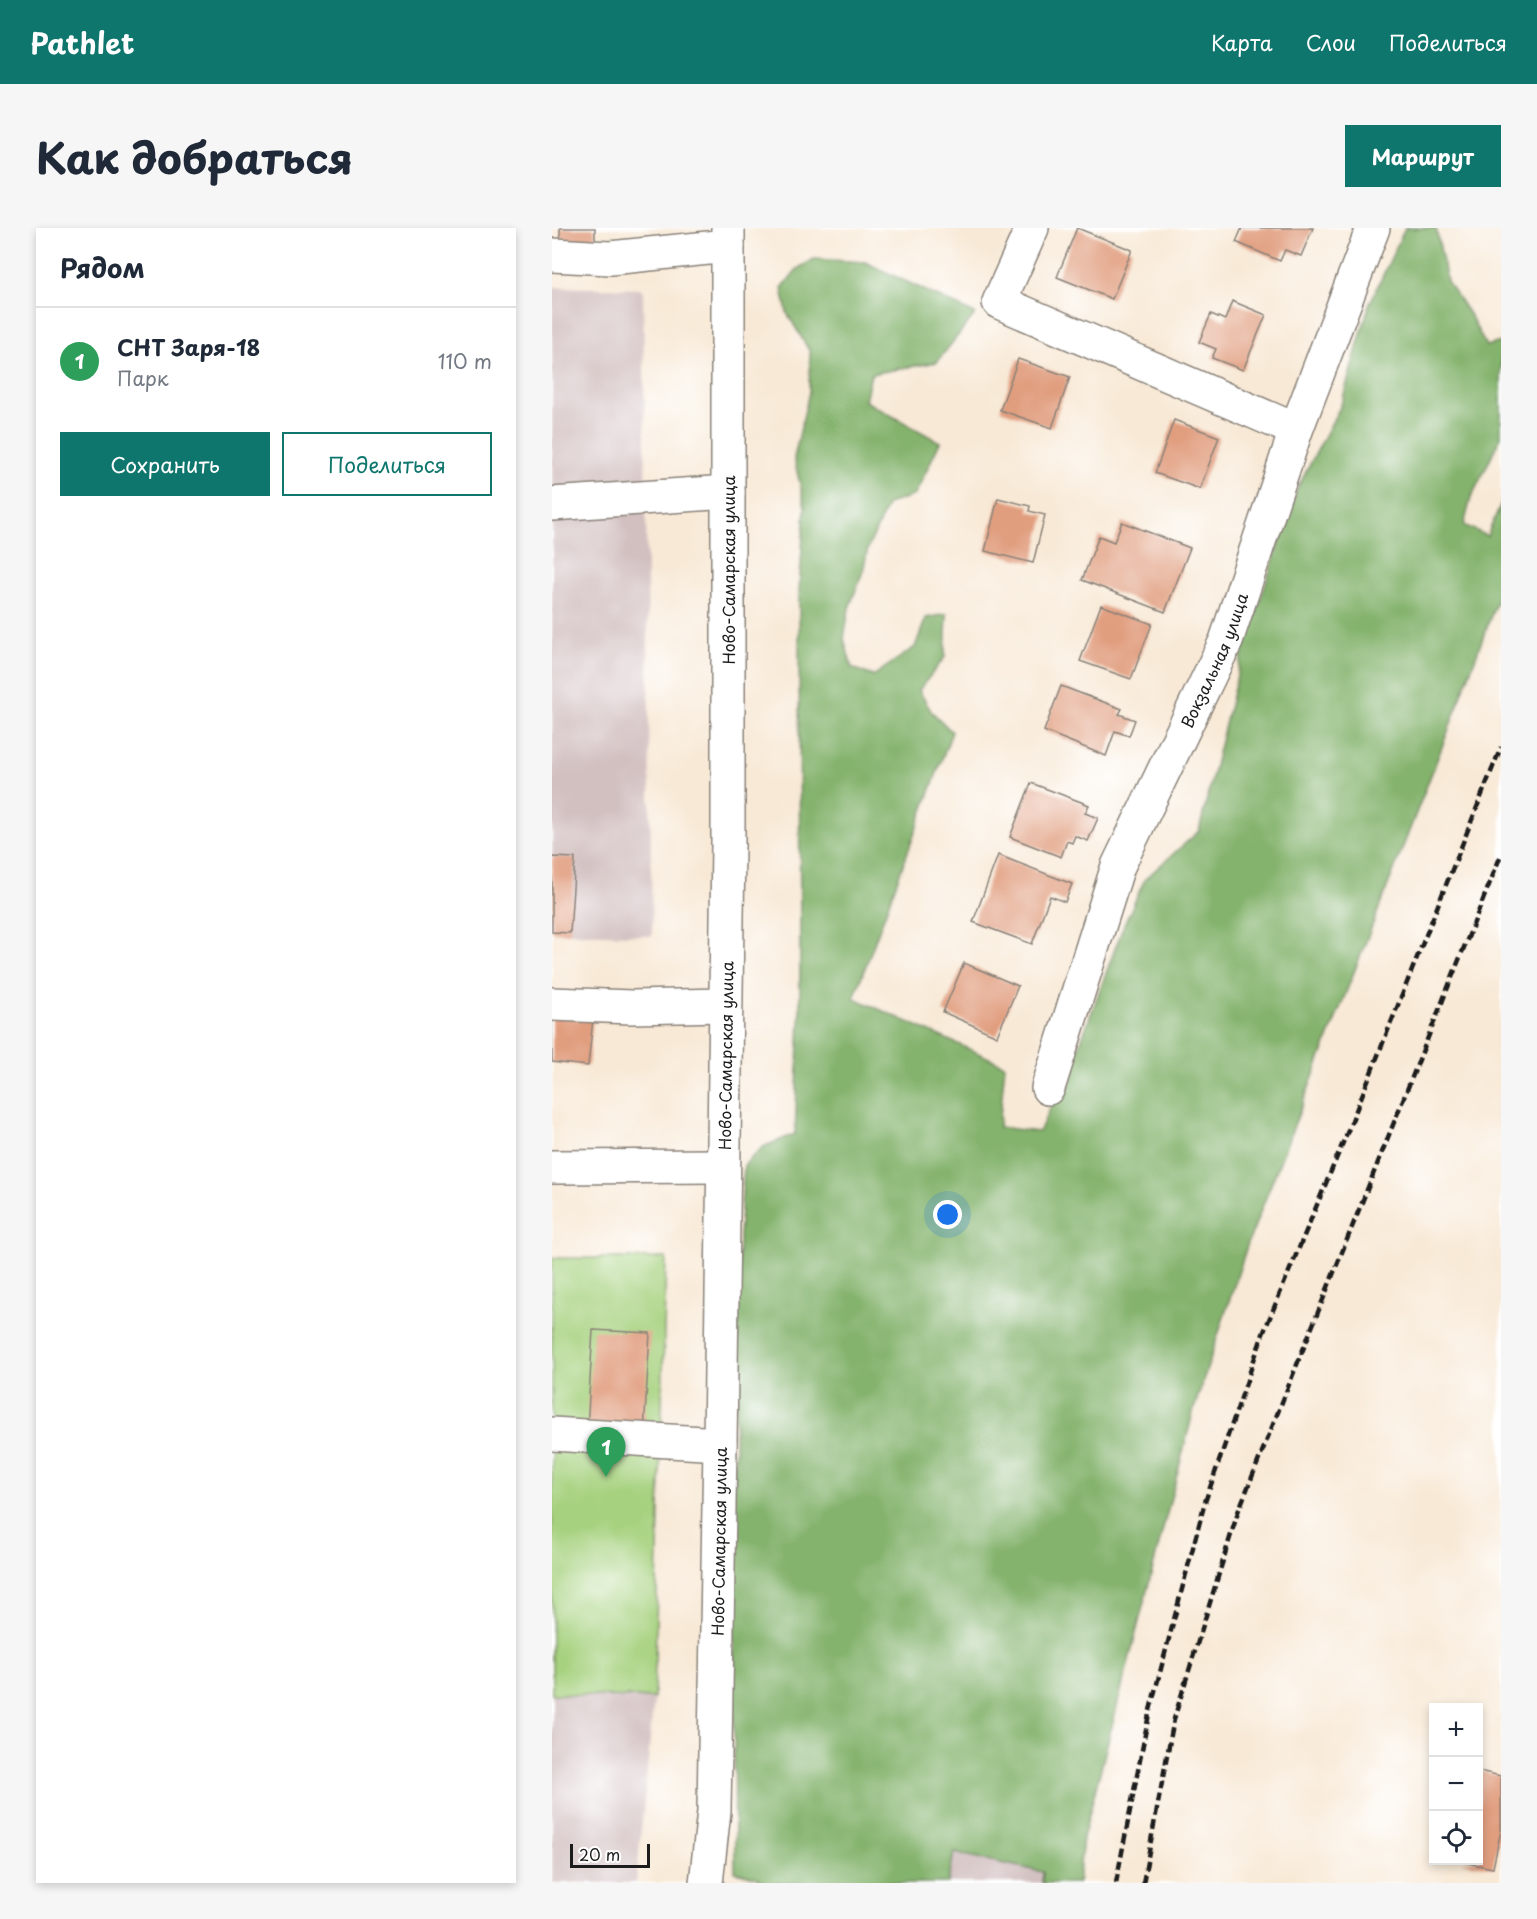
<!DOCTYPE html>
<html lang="ru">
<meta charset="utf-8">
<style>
body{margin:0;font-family:"Playpen Sans",sans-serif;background:#f6f6f7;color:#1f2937}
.controls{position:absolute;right:18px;bottom:18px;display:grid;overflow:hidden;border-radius:0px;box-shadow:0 3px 9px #0003}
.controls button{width:54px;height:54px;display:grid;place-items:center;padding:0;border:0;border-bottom:2px solid #e0e1e3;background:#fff;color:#1f2937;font:30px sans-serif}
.scale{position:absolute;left:18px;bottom:15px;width:80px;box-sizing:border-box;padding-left:6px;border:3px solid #1c1c1c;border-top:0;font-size:16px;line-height:21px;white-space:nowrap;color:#1c1c1c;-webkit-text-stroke:4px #fff;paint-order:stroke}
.you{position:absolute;left:396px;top:987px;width:21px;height:21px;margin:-15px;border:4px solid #fff;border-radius:50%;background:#1a73e8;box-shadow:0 0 0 9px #1a73e833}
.badge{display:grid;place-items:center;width:39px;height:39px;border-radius:50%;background:#0f766e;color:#fff;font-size:20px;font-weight:700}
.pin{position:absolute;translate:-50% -50px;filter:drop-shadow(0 2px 3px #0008)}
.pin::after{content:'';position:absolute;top:32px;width:21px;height:18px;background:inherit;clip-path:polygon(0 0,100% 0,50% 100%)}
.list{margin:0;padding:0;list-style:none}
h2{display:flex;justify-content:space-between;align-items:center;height:78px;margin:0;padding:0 24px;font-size:26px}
h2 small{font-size:20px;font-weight:400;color:#747a83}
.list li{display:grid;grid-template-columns:39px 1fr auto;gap:18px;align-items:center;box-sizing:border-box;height:108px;padding:0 24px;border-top:2px solid #e0e1e3}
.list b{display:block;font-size:22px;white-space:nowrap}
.list p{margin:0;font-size:20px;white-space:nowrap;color:#747a83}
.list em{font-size:20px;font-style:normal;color:#747a83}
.actions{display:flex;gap:12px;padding:18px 24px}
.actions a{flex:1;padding:14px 0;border:2px solid #0f766e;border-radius:0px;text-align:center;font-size:21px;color:#0f766e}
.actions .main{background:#0f766e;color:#fff}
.icon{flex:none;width:33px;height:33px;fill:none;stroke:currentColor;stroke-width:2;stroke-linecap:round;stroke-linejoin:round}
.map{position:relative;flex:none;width:949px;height:1655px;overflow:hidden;border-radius:0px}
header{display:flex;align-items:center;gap:36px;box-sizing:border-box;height:84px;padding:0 30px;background:#0f766e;color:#fff}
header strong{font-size:28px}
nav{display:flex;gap:33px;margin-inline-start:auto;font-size:21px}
.intro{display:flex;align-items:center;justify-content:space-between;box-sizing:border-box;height:144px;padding:0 36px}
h1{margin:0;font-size:42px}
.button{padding:15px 27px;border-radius:0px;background:#0f766e;color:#fff;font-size:21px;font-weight:700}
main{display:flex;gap:36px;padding:0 36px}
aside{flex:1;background:#fff;border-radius:0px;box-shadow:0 3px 9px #0003}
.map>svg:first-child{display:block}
</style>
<header>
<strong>Pathlet</strong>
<nav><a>Карта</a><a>Слои</a><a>Поделиться</a></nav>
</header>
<div class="intro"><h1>Как добраться</h1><a class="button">Маршрут</a></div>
<main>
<aside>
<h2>Рядом<small></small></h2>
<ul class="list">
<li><span class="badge" style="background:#2e9e5b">1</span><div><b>СНТ Заря-18</b><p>Парк</p></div><em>110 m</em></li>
</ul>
<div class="actions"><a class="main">Сохранить</a><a>Поделиться</a></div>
</aside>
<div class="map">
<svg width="949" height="1655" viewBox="0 0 949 1655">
<rect width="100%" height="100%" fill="#fff"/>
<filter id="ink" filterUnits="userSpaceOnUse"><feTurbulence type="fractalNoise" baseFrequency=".0167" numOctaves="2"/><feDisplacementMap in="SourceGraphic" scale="12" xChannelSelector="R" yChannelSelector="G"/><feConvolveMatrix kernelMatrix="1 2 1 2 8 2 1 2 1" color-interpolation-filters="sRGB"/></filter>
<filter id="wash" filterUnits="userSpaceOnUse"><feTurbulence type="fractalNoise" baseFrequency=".008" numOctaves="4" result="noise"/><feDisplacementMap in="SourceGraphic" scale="24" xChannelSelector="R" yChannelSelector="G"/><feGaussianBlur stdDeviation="1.35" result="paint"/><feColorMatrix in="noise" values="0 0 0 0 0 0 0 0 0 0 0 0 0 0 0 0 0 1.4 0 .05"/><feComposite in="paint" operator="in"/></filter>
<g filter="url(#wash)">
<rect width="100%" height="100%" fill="#f8e9d6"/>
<g fill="#d2bfc0">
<path d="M0,59L91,61L100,708L0,704Z"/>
<path d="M0,1466L102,1470L84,1655H0Z"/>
<path d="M402,1625L492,1644L490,1655H396Z"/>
</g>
<path fill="#a6d17e" stroke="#61764d" stroke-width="1.5" d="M0,1030H114L102,1470L0,1466Z"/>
<path fill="#84b36d" stroke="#506844" stroke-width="1.5" d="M853,0H884L895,53L919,89L934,118L949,114V209L919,270L912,297L935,308L949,275V361L897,501L695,1018L642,1181L531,1610L526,1655H490L491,1644L402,1625L396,1655H208L206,1650L183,1644L181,1324L187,1008L192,937L211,919L243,906L248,791L247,363L253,279L242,230L257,164L258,124L235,85L230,60L245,41L262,31L313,34L423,86L385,134L319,146L313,173L388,214L363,267L336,276L316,320L311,343L297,380L292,411L300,440L321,448L363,419L374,390L395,386L393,429L367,462L379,483L400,504L302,770L453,837L447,899L487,904L529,813L571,699L593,651L647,603L691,423L746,259L789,177L817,77Z"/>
<g id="blocks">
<g fill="#e19e7f">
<path d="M8,0H43V19L8,18Z"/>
<path d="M525,0L580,22L560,71L505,49Z"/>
<path d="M690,0H761L749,28L733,22L728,33L684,14Z"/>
<path d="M680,73L714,87L691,142L660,130L664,121L647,114L659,86L673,92Z"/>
<path d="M466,131L518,149L500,200L448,182Z"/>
<path d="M622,192L667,209L648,261L603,245Z"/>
<path d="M446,270L478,278L477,283L493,287L481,335L433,323Z"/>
<path d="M570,294L638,320L613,384L530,352L547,308L562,314Z"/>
<path d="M549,377L600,396L579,451L528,433Z"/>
<path d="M509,458L570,481L567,486L583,492L577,508L563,503L554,528L492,503Z"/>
<path d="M479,555L537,577L533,585L546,590L536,613L523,608L520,615L515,613L509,629L458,609Z"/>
<path d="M446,627L520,656L513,674L498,668L480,716L421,694Z"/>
<path d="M0,629L23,630L18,705L0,704Z"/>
<path d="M412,735L466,758L445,808L391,784Z"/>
<path d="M0,788L41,791L36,838L0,834Z"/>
<path d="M41,1102L98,1105L92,1204L35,1201Z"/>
<path d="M927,1543L949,1548V1602L941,1640L910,1634L927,1632Z"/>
</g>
</g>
</g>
<g filter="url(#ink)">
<use href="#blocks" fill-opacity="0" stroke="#8a8279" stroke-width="1.5"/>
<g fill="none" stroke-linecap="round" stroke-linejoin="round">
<g stroke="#8a8279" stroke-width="36">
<g id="minor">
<path d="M480,0L447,74L744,202"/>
<path d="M0,27L58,30L176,18"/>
<path d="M0,276L176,264"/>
<path d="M0,776L80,779L172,777"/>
<path id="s1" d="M496,860L566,638L674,413L744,202L821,0"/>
<path d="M0,939L171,938"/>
<path d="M0,1206L168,1216"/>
<path id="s2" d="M154,1655L162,1583L168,1216L176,616V0"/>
</g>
</g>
<use href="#minor" stroke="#fff" stroke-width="33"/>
<g stroke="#1c1c1c" stroke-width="4.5" stroke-dasharray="9 4.5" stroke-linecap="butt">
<path d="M564,1655L597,1486L653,1274L711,1106L795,905L949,519"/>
<path d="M591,1655L622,1491L686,1284L949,627"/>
</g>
</g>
</g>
<g text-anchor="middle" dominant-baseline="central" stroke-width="5" stroke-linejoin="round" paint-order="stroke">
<g font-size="16" fill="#1c1c1c" stroke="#fff">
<text transform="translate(176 342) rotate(-90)">Ново-Самарская улица</text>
<text stroke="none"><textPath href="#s1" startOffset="460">Вокзальная улица</textPath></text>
<text stroke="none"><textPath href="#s2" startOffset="828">Ново-Самарская улица</textPath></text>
<text stroke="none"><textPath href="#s2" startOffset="342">Ново-Самарская улица</textPath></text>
</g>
</g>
</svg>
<div class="controls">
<button>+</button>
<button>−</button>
<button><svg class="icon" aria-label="locate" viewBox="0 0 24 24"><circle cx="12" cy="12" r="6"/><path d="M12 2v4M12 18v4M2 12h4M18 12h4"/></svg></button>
</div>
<div class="scale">20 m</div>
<div class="you"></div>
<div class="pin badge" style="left:54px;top:1249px;background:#2e9e5b">1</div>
</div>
</main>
